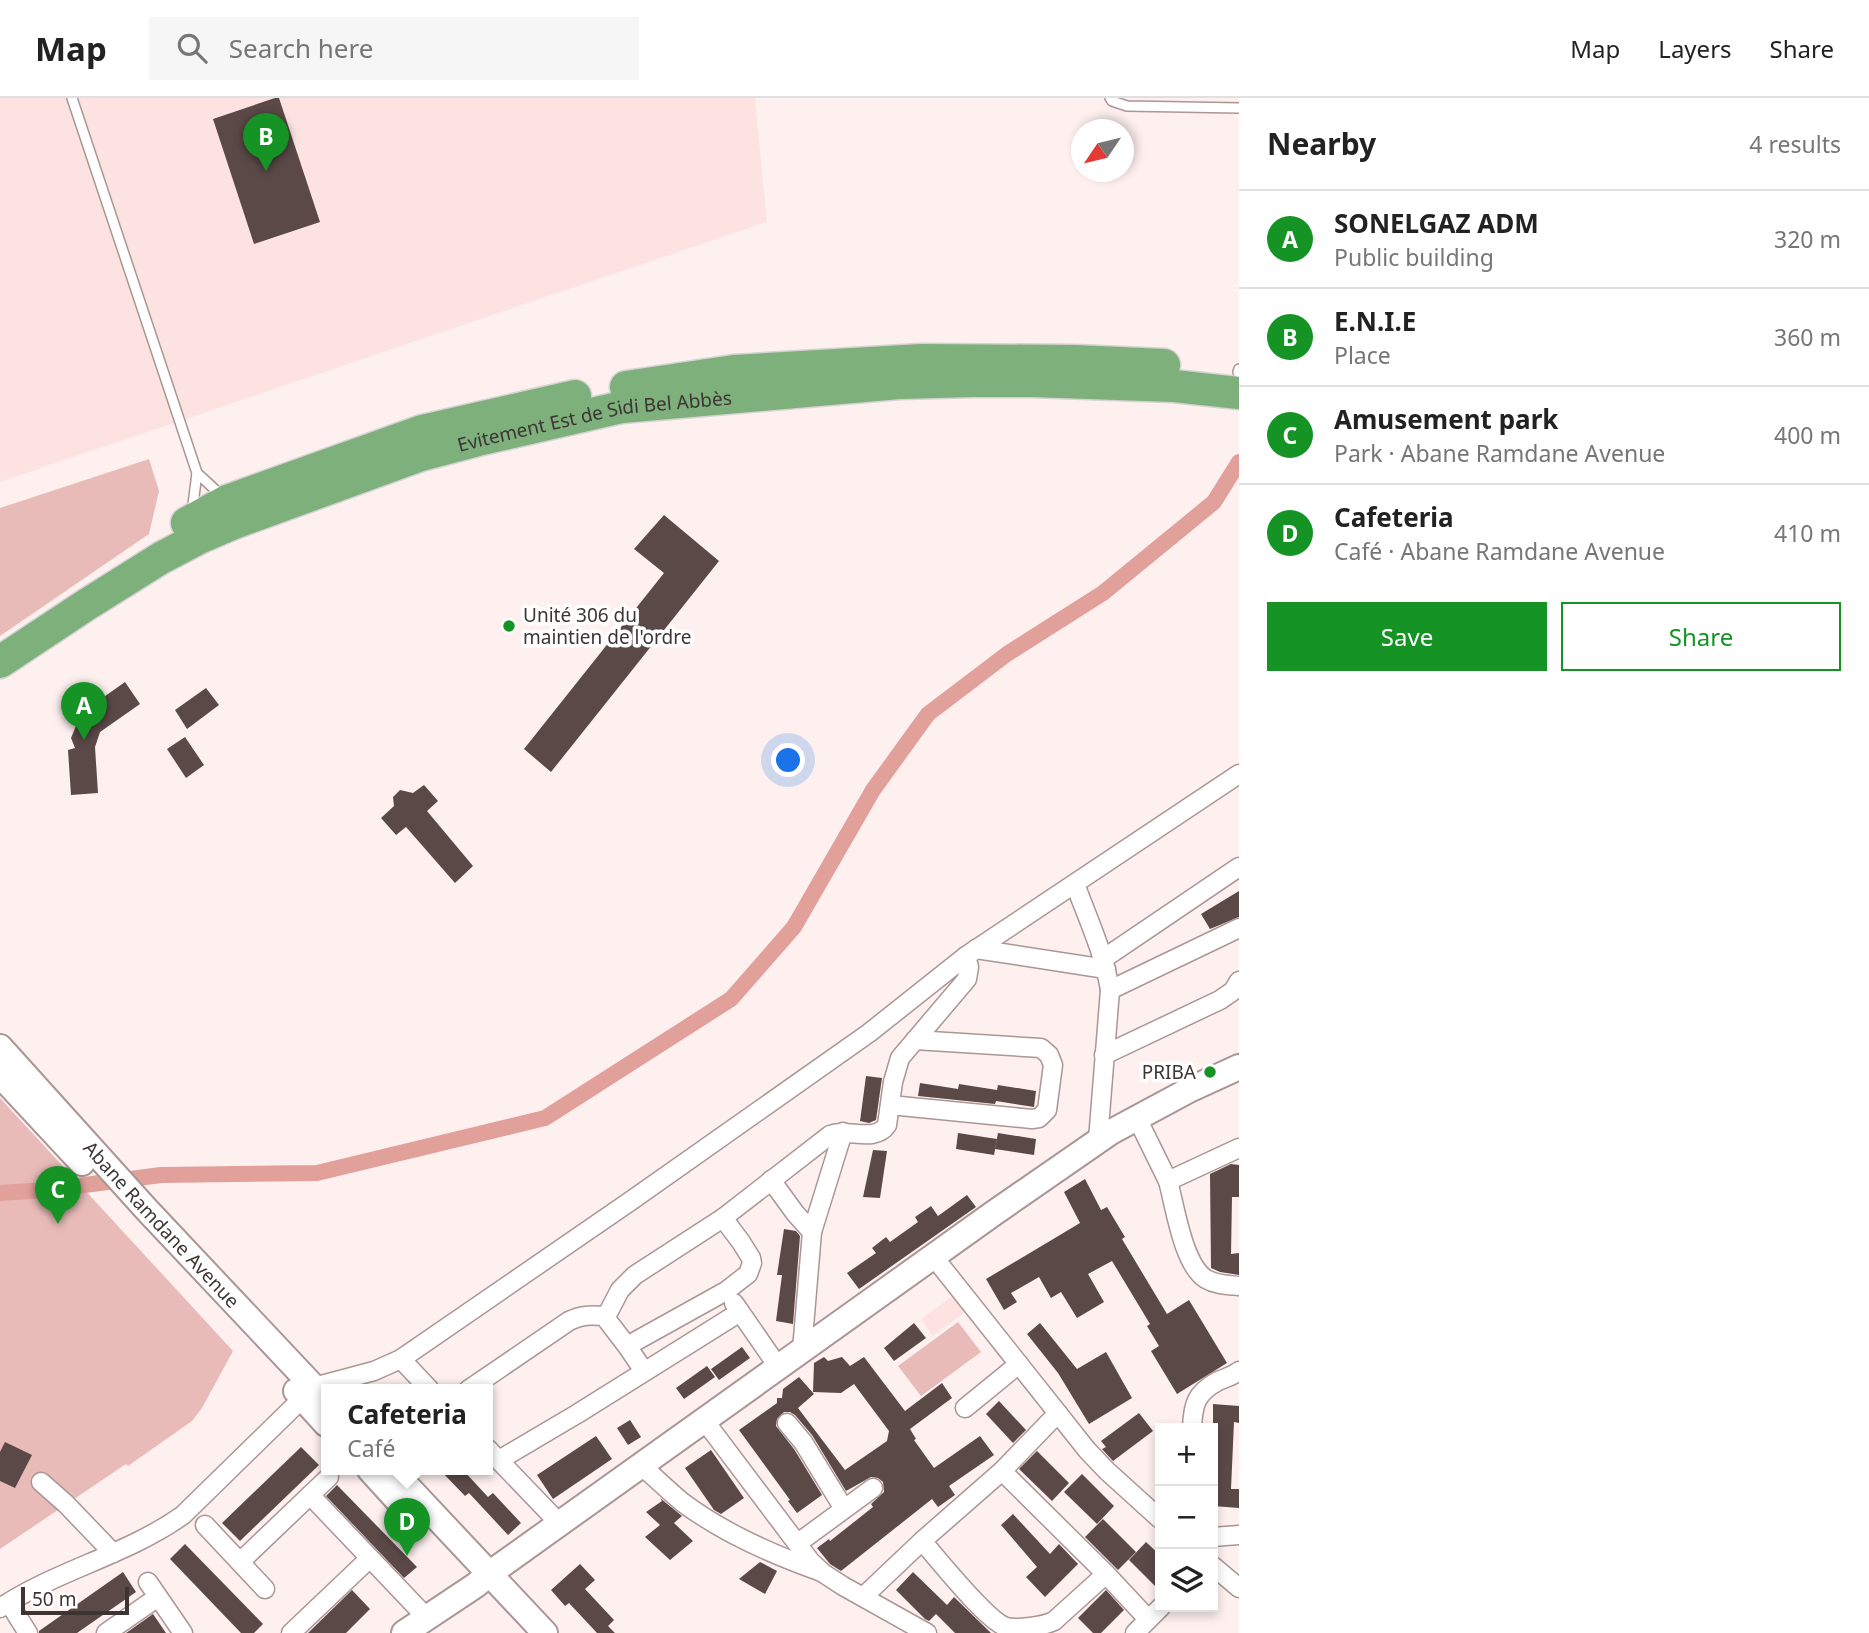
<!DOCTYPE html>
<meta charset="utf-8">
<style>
body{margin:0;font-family:"Noto Sans",sans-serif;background:#f6f6f6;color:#222}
.controls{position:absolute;right:21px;bottom:21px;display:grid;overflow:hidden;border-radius:0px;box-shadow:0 4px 10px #0003}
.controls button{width:63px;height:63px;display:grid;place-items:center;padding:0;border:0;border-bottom:2px solid #e0e0e0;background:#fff;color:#222;font:35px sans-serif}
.compass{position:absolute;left:1071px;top:21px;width:63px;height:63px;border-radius:50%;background:#fff;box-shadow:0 4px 10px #0003;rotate:235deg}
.scale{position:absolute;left:21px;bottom:18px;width:108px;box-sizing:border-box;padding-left:7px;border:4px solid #3d3434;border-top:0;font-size:19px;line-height:24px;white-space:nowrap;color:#3d3434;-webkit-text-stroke:5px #fff;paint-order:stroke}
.you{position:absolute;left:789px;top:663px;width:24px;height:24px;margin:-18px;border:5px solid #fff;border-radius:50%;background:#1a73e8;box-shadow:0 0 0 10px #1a73e833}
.badge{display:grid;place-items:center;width:46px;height:46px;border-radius:50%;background:#159425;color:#fff;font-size:23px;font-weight:700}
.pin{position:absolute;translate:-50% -58px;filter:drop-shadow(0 2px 4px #0008)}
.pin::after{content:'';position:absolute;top:37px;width:24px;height:21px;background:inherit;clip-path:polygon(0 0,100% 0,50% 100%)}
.popup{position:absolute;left:321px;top:1286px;width:172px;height:91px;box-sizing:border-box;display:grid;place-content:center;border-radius:0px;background:#fff;filter:drop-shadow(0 2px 5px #0005);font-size:23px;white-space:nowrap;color:#767676}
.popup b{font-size:26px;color:#222}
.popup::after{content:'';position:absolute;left:50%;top:100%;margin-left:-14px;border:14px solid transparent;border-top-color:#fff}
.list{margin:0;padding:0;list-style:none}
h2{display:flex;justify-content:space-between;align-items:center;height:91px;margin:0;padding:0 28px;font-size:30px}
h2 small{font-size:23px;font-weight:400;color:#767676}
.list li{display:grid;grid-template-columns:46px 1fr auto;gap:21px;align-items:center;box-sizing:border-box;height:98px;padding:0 28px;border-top:2px solid #e0e0e0}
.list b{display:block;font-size:26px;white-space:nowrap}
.list p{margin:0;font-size:23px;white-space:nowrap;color:#767676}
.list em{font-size:23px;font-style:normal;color:#767676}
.actions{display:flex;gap:14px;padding:21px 28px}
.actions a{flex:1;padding:16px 0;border:2px solid #159425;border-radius:0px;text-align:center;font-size:24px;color:#159425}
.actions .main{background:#159425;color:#fff}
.icon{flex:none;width:38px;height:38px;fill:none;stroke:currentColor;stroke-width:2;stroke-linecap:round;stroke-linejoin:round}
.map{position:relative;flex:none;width:1239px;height:1535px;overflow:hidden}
header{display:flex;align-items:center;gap:42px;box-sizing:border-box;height:98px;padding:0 35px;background:#fff;border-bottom:2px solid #e0e0e0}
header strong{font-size:33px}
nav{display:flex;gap:38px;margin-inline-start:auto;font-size:24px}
.search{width:490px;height:63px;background:#f6f6f6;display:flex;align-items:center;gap:18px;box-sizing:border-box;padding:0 24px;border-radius:0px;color:#767676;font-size:26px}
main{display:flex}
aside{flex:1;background:#fff}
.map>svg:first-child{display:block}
</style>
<header>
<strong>Map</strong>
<div class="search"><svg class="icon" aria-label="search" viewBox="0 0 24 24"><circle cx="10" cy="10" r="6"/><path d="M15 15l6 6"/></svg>Search here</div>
<nav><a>Map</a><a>Layers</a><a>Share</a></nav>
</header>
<main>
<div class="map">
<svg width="1239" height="1535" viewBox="0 0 1239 1535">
<rect width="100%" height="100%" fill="#fdf0ef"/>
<g fill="#fce3e1">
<path d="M0,0H755L767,124L0,384Z"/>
<path d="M953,1198L965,1214L933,1238L921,1221Z"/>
</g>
<g fill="#e8bbb8">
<path d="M149,361L159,393L149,436L0,538V410Z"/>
<path d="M0,1000L233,1253L202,1310L192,1323L128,1368L126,1366L0,1451Z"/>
<path d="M958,1224L981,1254L921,1298L898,1268Z"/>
</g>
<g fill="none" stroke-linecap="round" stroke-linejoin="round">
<path stroke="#e2a09b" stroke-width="16" d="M0,1095L46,1092L161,1077L317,1075L545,1020L731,901L794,829L873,692L928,616L1007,556L1103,495L1214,404L1239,364"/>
</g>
<g fill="#5b4948">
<path d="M275,0H279L320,124L254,146L213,21Z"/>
<path d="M664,417L719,463L551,674L524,651L664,475L634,451Z"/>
<path d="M125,584L140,606L100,634L95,649L98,695L71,697L68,652L75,650L71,640L76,628L90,622L84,613Z"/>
<path d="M206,590L219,607L187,631L175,612Z"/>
<path d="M185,639L204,667L186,680L167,651Z"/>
<path d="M424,687L438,703L427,713L473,768L455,785L406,729L396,737L381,720L394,708L393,699L400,692L413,695Z"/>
<path d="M1239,793V819L1210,831L1201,816Z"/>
<path d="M866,978L882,980L876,1022L869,1025L860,1023Z"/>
<path d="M920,985L958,991L959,986L997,992L998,987L1036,993L1034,1009L996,1003L995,1006L918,998Z"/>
<path d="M958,1035L997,1041L994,1057L956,1051Z"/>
<path d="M998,1035L1036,1041L1034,1057L995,1051Z"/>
<path d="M873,1052L887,1053L880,1100L863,1099Z"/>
<path d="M1231,1066L1239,1067V1099H1232L1231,1156L1239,1155V1177L1220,1174L1211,1170L1210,1076Z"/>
<path d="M1085,1081L1101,1112L1107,1109L1125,1139L1122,1141L1167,1216L1189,1202L1227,1265L1177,1296L1151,1253L1159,1248L1147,1228L1150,1226L1112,1163L1088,1176L1104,1204L1077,1220L1061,1194L1051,1200L1039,1179L1011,1195L1017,1204L1004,1212L986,1181L1080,1125L1064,1094Z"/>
<path d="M967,1097L976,1109L859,1191L847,1175L876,1155L872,1150L886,1139L890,1144L918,1124L915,1119L931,1108L938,1118Z"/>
<path d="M784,1131L796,1133L800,1138L793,1226L776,1223L782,1177H777Z"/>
<path d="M914,1225L926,1240L894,1263L884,1250Z"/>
<path d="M1040,1225L1077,1271L1106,1254L1132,1300L1089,1326L1058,1275L1027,1236Z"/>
<path d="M742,1249L750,1260L719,1282L711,1271Z"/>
<path d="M824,1259L828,1263L842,1259L850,1268L864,1259L905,1313L942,1285L952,1300L910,1331L916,1341L914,1342L934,1370L980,1338L994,1357L949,1388L955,1397L938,1409L932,1401L841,1473L830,1466L817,1450L829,1441L830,1443L873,1409L871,1406L884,1394L883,1384L878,1380L871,1379L846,1393L812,1337L795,1317L790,1314H784L777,1321L776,1328L794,1351L822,1397L797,1415L788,1403L790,1402L739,1332L777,1305V1300H782L783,1291L799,1279L814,1296L798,1310L845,1372L887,1343L889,1333L854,1286L841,1295L813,1294L814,1265Z"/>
<path d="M707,1268L715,1279L684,1301L676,1290Z"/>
<path d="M999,1303L1026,1332L1013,1345L986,1316Z"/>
<path d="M1213,1306L1239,1308V1325L1234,1324L1231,1391H1239V1410L1213,1408Z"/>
<path d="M1139,1315L1153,1333L1113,1363L1102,1351L1106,1349L1101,1343Z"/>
<path d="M630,1322L641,1339L628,1347L617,1330Z"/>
<path d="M596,1338L612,1361L553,1401L537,1377Z"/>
<path d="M5,1344L32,1357L15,1390L0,1383V1354Z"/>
<path d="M301,1349L319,1367L240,1443L222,1425Z"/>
<path d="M711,1352L744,1400L721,1416L714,1412L685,1370Z"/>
<path d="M1037,1353L1069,1385L1052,1403L1019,1371Z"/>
<path d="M440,1372H463L488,1399L493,1395L521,1425L508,1437L469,1395L465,1398Z"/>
<path d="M1082,1376L1114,1408L1097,1426L1064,1394Z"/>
<path d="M337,1387L417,1469L404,1480L326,1398Z"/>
<path d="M660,1400L682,1418L674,1425L693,1443L670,1462L645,1439L660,1427L646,1414L662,1403Z"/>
<path d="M1013,1416L1050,1456L1059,1446L1078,1466L1045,1499L1026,1479L1037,1469L1001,1427Z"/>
<path d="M1103,1421L1136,1454L1118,1472L1085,1439Z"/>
<path d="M1146,1444L1160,1457V1493L1129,1462Z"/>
<path d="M185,1446L263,1526L254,1535H241L170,1461Z"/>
<path d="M760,1464L777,1473L765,1496L739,1481Z"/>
<path d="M580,1466L595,1482L585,1491L614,1522L608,1528L615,1535H597L569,1505L565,1508L551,1492Z"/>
<path d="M123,1474L136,1494L77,1535H39V1533Z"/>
<path d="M913,1474L947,1507L954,1499L991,1535H955L936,1516L929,1523L925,1521L896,1492Z"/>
<path d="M352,1492L370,1511L346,1535H308Z"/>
<path d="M1106,1492L1124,1512L1101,1535H1093L1078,1520Z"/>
<path d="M153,1516L166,1535H126Z"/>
</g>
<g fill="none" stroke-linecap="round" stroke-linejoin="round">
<g stroke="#aa9694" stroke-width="12">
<g id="lane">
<path d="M72,0L197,375"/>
<path d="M1110,0L1112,3L1127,8L1239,10"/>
<path d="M1238,274L1239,271"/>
<path d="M192,414L197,375L222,398"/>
</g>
</g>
<g stroke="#aa9694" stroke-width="21">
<g id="street">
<path d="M1075,786C1088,821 1104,855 1110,892L1098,1042"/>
<path d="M976,851L1106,871"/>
<path d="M1103,861L1239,769"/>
<path d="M1110,892L1239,830"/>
<path d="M1104,957L1220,902L1233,893L1239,883"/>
<path d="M890,1007L1032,1021L1039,1020L1047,1012L1053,967L1049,957L1041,950L915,942"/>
<path d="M1137,1020L1168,1083L1239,1050"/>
<path d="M771,1082L795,1115L812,1134"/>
<path d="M1168,1083C1175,1108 1183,1167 1206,1181C1216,1187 1228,1187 1239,1188"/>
<path d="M933,1158L1087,1352L1107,1373L1160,1421"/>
<path d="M734,1205L779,1270"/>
<path d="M604,1218L609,1213L620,1192L635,1177L723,1120L830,1037C848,1030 875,1045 887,1027L893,984L900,960L967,881L969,869L966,858"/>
<path d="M627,1248L726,1193L748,1176L752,1165L751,1160L741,1144L723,1120"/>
<path d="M802,1252L812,1134L843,1034"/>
<path d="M401,1261L430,1292"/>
<path d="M468,1292L569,1223C581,1217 590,1217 604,1218L627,1248L644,1273"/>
<path d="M965,1310L1019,1266"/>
<path d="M704,1322L811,1464L823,1475L843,1488L927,1535"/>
<path d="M787,1325L803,1344L844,1411"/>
<path d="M1192,1330C1193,1306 1196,1295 1218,1283C1225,1280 1233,1278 1239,1273"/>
<path d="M488,1351L559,1425"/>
<path d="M499,1362L577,1316L740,1214"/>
<path d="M641,1367C654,1379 668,1392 682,1404C723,1435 771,1456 819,1473"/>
<path d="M1002,1373L1106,1476L1148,1521"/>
<path d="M41,1384L66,1406L113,1455"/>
<path d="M310,1397L427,1520"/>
<path d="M205,1427L265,1491"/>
<path d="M1213,1439L1239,1437"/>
<path d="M922,1443C939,1462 986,1522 1006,1529C1017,1532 1044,1528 1054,1523L1106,1476"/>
<path d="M798,1445L873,1390"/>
<path d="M240,1464L329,1379"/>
<path d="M1213,1468L1239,1490"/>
<path d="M148,1484L183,1535"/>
<path d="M864,1498L922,1443L1002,1373L1058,1315"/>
<path d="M9,1505L28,1535"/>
<path d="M0,1510C57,1472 127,1457 183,1417L314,1289L374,1273L401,1261L632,1102L869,935L966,858L1239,676"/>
<path d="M106,1535L158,1499"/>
<path d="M291,1535L370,1460"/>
<path d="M1135,1535L1161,1509"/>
</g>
</g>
<g stroke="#aa9694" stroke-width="28">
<g id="secondary">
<path id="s1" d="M0,949L147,1112L326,1302"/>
<path d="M0,977L82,1065"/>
<path d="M296,1293L326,1326"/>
<path d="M370,1372L400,1405"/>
<path d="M392,1372L545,1535"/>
<path d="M404,1535L476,1487L489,1476L994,1115L1111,1034L1191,991L1239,969"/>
</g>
</g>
<g stroke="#d4d2d2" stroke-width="35">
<g id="highway">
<path d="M626,289L734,273L922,262L1075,263L1164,267"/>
<path d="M187,425L227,403L422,333L575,298"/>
<path id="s2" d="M0,564L86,507L161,460L199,440L234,425L421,357L478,342L622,309L899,285L972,283H1032L1174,288L1239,295"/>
</g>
</g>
<use href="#lane" stroke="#fff" stroke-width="9"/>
<use href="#street" stroke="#fff" stroke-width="18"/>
<use href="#secondary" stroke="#fff" stroke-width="24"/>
<use href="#highway" stroke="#7db07b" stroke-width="32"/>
</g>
<g fill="#159425" stroke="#fff" stroke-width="2.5">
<circle cx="509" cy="528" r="7"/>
<circle cx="1210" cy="974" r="7"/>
</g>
<g text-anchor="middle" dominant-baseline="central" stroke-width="7" stroke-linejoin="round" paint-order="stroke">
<g font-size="19" fill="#3d3434" stroke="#fff">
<text stroke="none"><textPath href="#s2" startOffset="649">Evitement Est de Sidi Bel Abbès</textPath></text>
<text stroke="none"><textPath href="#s1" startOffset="240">Abane Ramdane Avenue</textPath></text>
</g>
<g font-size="19" fill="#3d3434" stroke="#fff" text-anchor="start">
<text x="523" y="517">Unité 306 du<tspan x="523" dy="22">maintien de l'ordre</tspan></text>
<text x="1196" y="974" text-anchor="end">PRIBA</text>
</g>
</g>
</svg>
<div class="controls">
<button>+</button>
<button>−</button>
<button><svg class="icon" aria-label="layers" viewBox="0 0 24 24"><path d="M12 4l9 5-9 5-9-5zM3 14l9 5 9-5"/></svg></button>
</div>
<svg class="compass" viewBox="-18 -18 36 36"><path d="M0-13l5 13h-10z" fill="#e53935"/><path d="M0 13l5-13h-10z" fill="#767676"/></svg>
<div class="scale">50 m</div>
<div class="you"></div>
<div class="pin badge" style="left:84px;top:642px">A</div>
<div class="pin badge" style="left:266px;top:73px">B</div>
<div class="pin badge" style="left:58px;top:1126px">C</div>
<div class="pin badge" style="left:407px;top:1458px">D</div>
<div class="popup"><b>Cafeteria</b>Café</div>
</div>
<aside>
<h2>Nearby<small>4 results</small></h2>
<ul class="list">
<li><span class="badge">A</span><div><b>SONELGAZ ADM</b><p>Public building</p></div><em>320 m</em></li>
<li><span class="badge">B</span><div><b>E.N.I.E</b><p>Place</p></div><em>360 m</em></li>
<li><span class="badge">C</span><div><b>Amusement park</b><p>Park · Abane Ramdane Avenue</p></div><em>400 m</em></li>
<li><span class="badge">D</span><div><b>Cafeteria</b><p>Café · Abane Ramdane Avenue</p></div><em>410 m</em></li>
</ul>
<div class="actions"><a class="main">Save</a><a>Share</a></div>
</aside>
</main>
